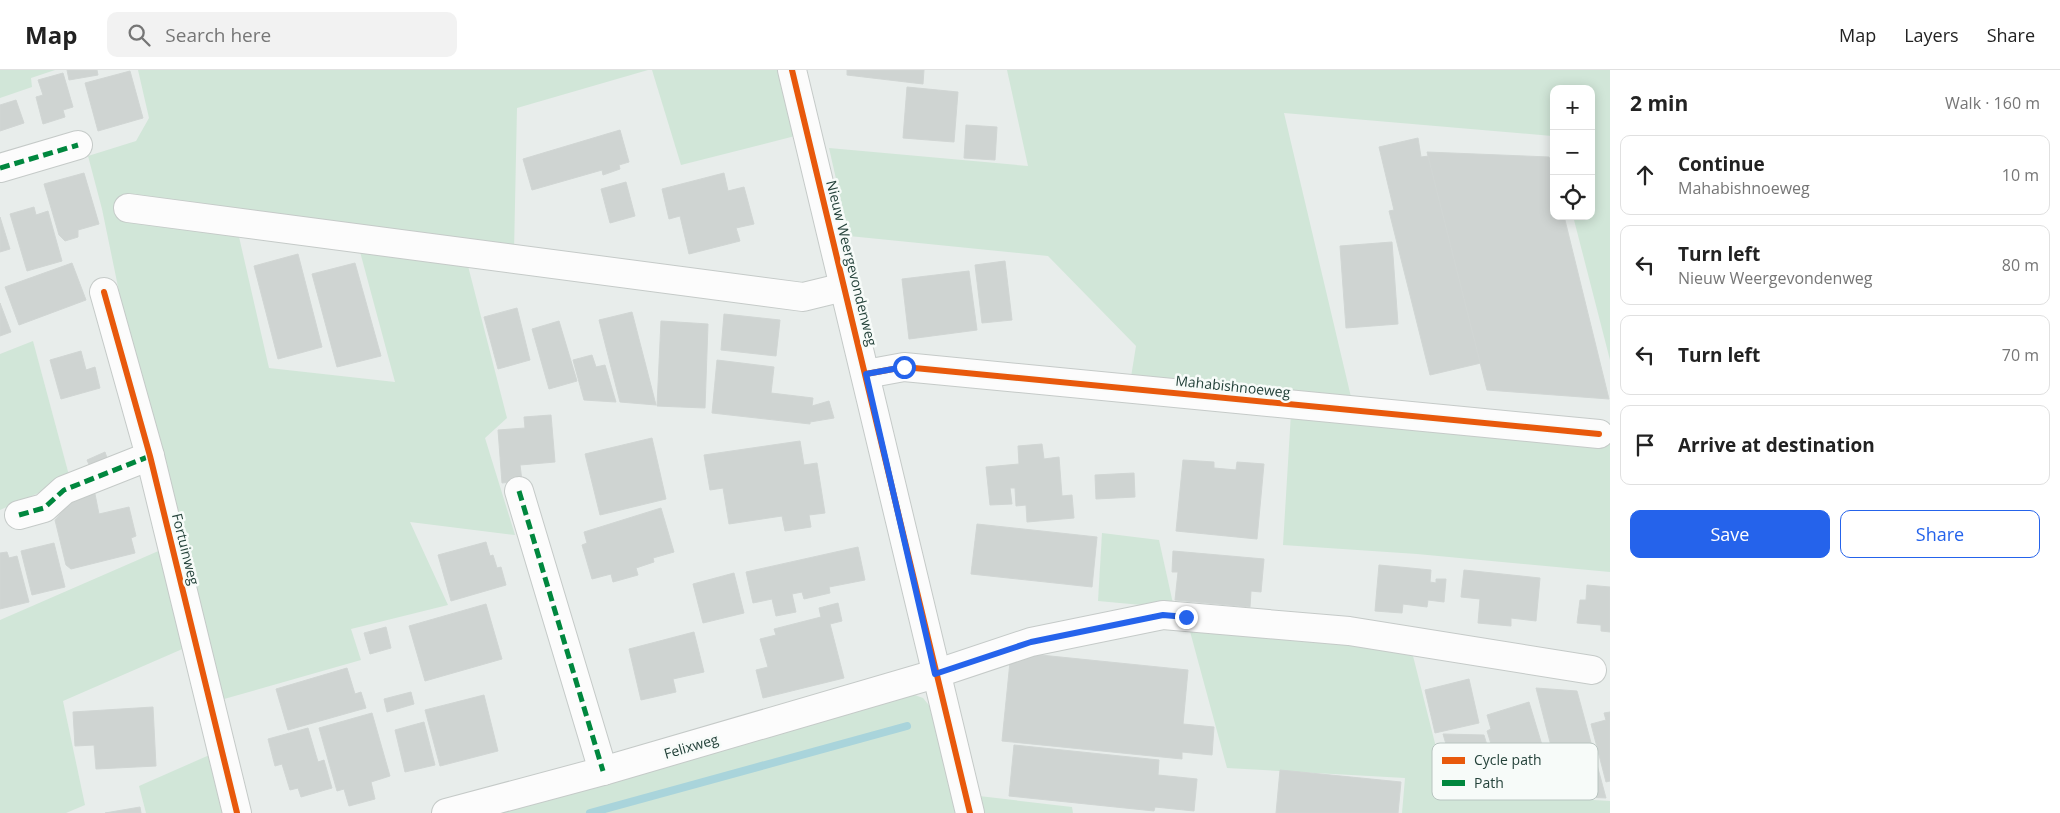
<!DOCTYPE html>
<meta charset="utf-8">
<style>
body{margin:0;font-family:"Open Sans",sans-serif;background:#f2f2f2;color:#222}
.controls{position:absolute;right:15px;top:15px;display:grid;overflow:hidden;border-radius:10px;box-shadow:0 2px 12px #0003}
.controls button{width:45px;height:45px;display:grid;place-items:center;padding:0;border:0;border-bottom:1px solid #e0e0e0;background:#fff;color:#222;font:25px sans-serif}
.stop{position:absolute;width:15px;height:15px;margin:-11px;border:4px solid #2563eb;border-radius:50%;background:#fff}
.stop.end{background:#2563eb;border-color:#fff;box-shadow:0 1px 5px #0008}
.list{margin:0;padding:0;list-style:none}
h2{display:flex;justify-content:space-between;align-items:center;height:65px;margin:0;padding:0 20px;font-size:21px}
h2 small{font-size:16px;font-weight:400;color:#767676}
.list li{display:grid;grid-template-columns:32px 1fr auto;gap:15px;align-items:center;box-sizing:border-box;height:80px;margin:0 10px 10px;padding:0 10px;border:1px solid #e0e0e0;border-radius:10px}
.list b{display:block;font-size:19px;white-space:nowrap}
.list p{margin:0;font-size:16px;white-space:nowrap;color:#767676}
.list em{font-size:16px;font-style:normal;color:#767676}
.actions{display:flex;gap:10px;padding:15px 20px}
.actions a{flex:1;padding:11px 0;border:1px solid #2563eb;border-radius:10px;text-align:center;font-size:18px;color:#2563eb}
.actions .main{background:#2563eb;color:#fff}
.icon{flex:none;width:28px;height:28px;fill:none;stroke:currentColor;stroke-width:2;stroke-linecap:round;stroke-linejoin:round}
.map{position:relative;flex:none;width:1610px;height:743px;overflow:hidden}
header{display:flex;align-items:center;gap:30px;box-sizing:border-box;height:70px;padding:0 25px;background:#fff;border-bottom:1px solid #e0e0e0}
header strong{font-size:24px}
nav{display:flex;gap:28px;margin-inline-start:auto;font-size:18px}
.search{width:350px;height:45px;background:#f2f2f2;display:flex;align-items:center;gap:12px;box-sizing:border-box;padding:0 18px;border-radius:10px;color:#767676;font-size:19px}
main{display:flex}
aside{flex:1;background:#fff}
.map>svg:first-child{display:block}
</style>
<header>
<strong>Map</strong>
<div class="search"><svg class="icon" aria-label="search" viewBox="0 0 24 24"><circle cx="10" cy="10" r="6"/><path d="M15 15l6 6"/></svg>Search here</div>
<nav><a>Map</a><a>Layers</a><a>Share</a></nav>
</header>
<main>
<div class="map">
<svg width="1610" height="743" viewBox="0 0 1610 743">
<rect width="100%" height="100%" fill="#e8edeb"/>
<g fill="#d1e6d8">
<path d="M0,0H55L31,8L32,17L0,28Z"/>
<path d="M138,0H648L517,38L514,182L237,158L269,298L395,312L359,178L467,192L507,348L485,368L515,465L410,452L448,535L351,559L361,590L217,631L137,309L102,139L88,86L136,71L149,48Z"/>
<path d="M652,0H779L795,66L681,95Z"/>
<path d="M1007,0H1610V290L1573,146H1591V19H1554V71L1552,66L1284,43L1351,327L1131,307L1136,276L1048,186L849,166L829,78L1028,96Z"/>
<path d="M33,271L70,409L0,440V284Z"/>
<path d="M1291,343L1610,372V502L1417,484L1283,475Z"/>
<path d="M1102,463L1159,470L1174,538L1098,531Z"/>
<path d="M163,479L187,577L63,631L85,735L66,743H0V550Z"/>
<path d="M1188,554L1410,574L1447,721L1610,731V743H1402L1405,708L1227,698Z"/>
<path d="M912,624L923,628L932,639L958,743H476Z"/>
<path d="M214,683L229,743H146L139,716Z"/>
<path d="M979,726L1072,737L1073,743H983Z"/>
</g>
<g fill="none" stroke-linecap="round" stroke-linejoin="round">
<path stroke="#a9d4db" stroke-width="8" d="M590,743L907,656"/>
</g>
<g fill="#cfd4d2" stroke="#d1d6d4">
<path d="M67,0H97L98,5L69,10Z"/>
<path d="M847,0H924L923,14L847,5Z"/>
<path d="M130,1L143,48L98,61L85,13Z"/>
<path d="M63,3L73,37L63,40L65,47L43,54L36,27L43,25L38,10Z"/>
<path d="M907,17L958,22L954,72L903,68Z"/>
<path d="M16,30L24,53L0,61V35Z"/>
<path d="M966,55L997,57L995,90L964,88Z"/>
<path d="M620,60L629,92L619,95L620,99L603,105L602,100L532,120L523,89Z"/>
<path d="M1418,68L1421,87L1429,86L1481,293L1430,305L1389,141L1394,140L1379,77Z"/>
<path d="M1427,82L1549,87L1554,105V146H1564L1609,329L1487,320Z"/>
<path d="M84,103L99,154L78,160V167L65,171L59,165L44,114Z"/>
<path d="M724,103L728,121L744,117L754,154L736,158L740,171L689,184L680,146L669,149L662,119Z"/>
<path d="M626,112L635,146L610,153L601,119Z"/>
<path d="M34,137L36,145L48,141L62,191L27,201L10,144Z"/>
<path d="M0,147L10,179L0,182Z"/>
<path d="M1392,172L1398,254L1346,258L1340,176Z"/>
<path d="M298,184L322,277L278,289L254,196Z"/>
<path d="M1005,191L1012,250L982,253L975,195Z"/>
<path d="M72,193L86,230L19,255L5,217Z"/>
<path d="M355,193L381,286L337,297L312,204Z"/>
<path d="M969,201L977,260L909,269L902,209Z"/>
<path d="M0,233L11,262L0,266Z"/>
<path d="M517,238L530,290L498,299L484,247Z"/>
<path d="M632,242L656,335L620,332L599,250Z"/>
<path d="M724,244L780,250L776,286L721,280Z"/>
<path d="M559,251L577,311L549,319L532,259Z"/>
<path d="M661,251L708,254L705,338L657,336Z"/>
<path d="M81,281L86,300L95,297L100,318L61,329L50,290Z"/>
<path d="M592,285L596,297L605,295L616,332L584,330L573,290Z"/>
<path d="M717,290L774,297L771,323L813,328L812,336L829,331L834,348L810,352V354L712,343Z"/>
<path d="M551,345L555,392L520,395L522,411L502,413L498,360L525,358L524,347Z"/>
<path d="M652,368L666,429L600,445L585,384Z"/>
<path d="M800,371L804,395L817,393L825,443L809,445L811,457L785,461L782,446L729,454L723,418L710,420L704,385Z"/>
<path d="M1042,374L1044,389L1059,387L1062,426L1072,425L1074,448L1027,452L1026,435L1016,436L1015,418H1010L1012,434L990,435L986,397L1019,394L1018,376Z"/>
<path d="M105,382L110,397L93,404L87,390Z"/>
<path d="M1183,390L1214,392V398L1236,400L1237,392L1264,394L1257,469L1176,461Z"/>
<path d="M1134,403L1135,427L1096,429L1095,405Z"/>
<path d="M95,424L99,444L129,437L136,466L131,468L135,483L71,499L66,495L55,450L72,430Z"/>
<path d="M661,438L674,482L653,488L654,492L636,498L638,505L613,512L611,504L592,509L582,475L587,473L584,462Z"/>
<path d="M977,454L1097,467L1092,517L971,504Z"/>
<path d="M486,472L490,486L493,485L497,498L501,497L506,515L451,531L438,485Z"/>
<path d="M54,473L65,517L32,525L21,481Z"/>
<path d="M858,477L865,510L829,517L830,523L804,529L802,522L792,524L796,542L776,546L772,529L753,533L746,502Z"/>
<path d="M1173,481L1264,489L1261,522L1251,521L1250,537L1175,530L1178,502H1172Z"/>
<path d="M7,482L9,488L17,486L29,532L0,539V483Z"/>
<path d="M1379,495L1431,500L1430,512L1436,513V509H1446L1444,532L1428,530L1427,537L1403,534L1402,543L1375,541Z"/>
<path d="M1464,500L1540,508L1536,551L1511,548V556L1478,553L1480,529L1461,527Z"/>
<path d="M734,503L744,543L703,553L693,514Z"/>
<path d="M1587,515L1610,517V562L1601,561V555L1577,553L1580,530H1586Z"/>
<path d="M838,533L842,551L830,554L844,608L763,628L756,600L768,597L760,569L776,565L774,559L821,547L819,538Z"/>
<path d="M486,534L502,589L425,611L409,556Z"/>
<path d="M386,557L391,578L370,584L364,563Z"/>
<path d="M694,562L704,602L673,609L676,622L641,630L629,579Z"/>
<path d="M1011,582L1188,600L1183,654L1214,657L1212,685L1182,682V689L1002,671Z"/>
<path d="M347,598L355,624L361,622L366,638L288,660L276,619Z"/>
<path d="M1469,609L1479,653L1435,663L1425,620Z"/>
<path d="M1536,618L1577,621L1606,728L1564,726Z"/>
<path d="M411,622L414,634L387,642L384,629Z"/>
<path d="M484,625L498,681L440,696L425,640Z"/>
<path d="M1529,632L1545,685L1499,700L1487,661L1491,659L1487,645Z"/>
<path d="M153,637L156,696L96,699L94,675L75,676L73,642Z"/>
<path d="M1610,642V711L1606,712L1591,654L1606,650L1604,643Z"/>
<path d="M372,643L390,706L371,712L375,729L349,736L344,719L337,721L319,658Z"/>
<path d="M424,652L435,695L405,702L395,660Z"/>
<path d="M308,658L318,692L324,690L332,718L301,727L298,718L290,720L282,694L275,696L268,669Z"/>
<path d="M1443,664L1484,665L1500,720L1459,718Z"/>
<path d="M1014,675L1159,690L1158,705L1197,709L1194,741L1155,737L1154,741L1009,726Z"/>
<path d="M1280,700L1401,712L1398,743H1276Z"/>
<path d="M140,737L141,743H105Z"/>
</g>
<g fill="none" stroke-linecap="round" stroke-linejoin="round">
<g stroke="#c5cac8" stroke-width="30">
<g id="minor">
<path d="M792,0L970,743"/>
<path d="M0,98L78,75"/>
<path d="M128,138L803,227L844,217"/>
<path d="M104,222L150,386L237,743"/>
<path d="M866,304L904,297L1599,364"/>
<path d="M519,421L603,701"/>
<path d="M19,445L44,438L64,420L150,386"/>
<path d="M446,743L603,701L935,604L1031,572L1163,545L1349,561L1592,600"/>
</g>
</g>
<use href="#minor" stroke="#fcfcfc" stroke-width="28"/>
<g stroke="#00873e" stroke-width="5" stroke-dasharray="10 5" stroke-linecap="butt">
<path d="M0,98L78,75"/>
<path d="M519,421L603,701"/>
<path d="M19,445L44,438L64,420L150,386"/>
</g>
<g stroke="#f7fbf9" stroke-width="9">
<g id="cycleway">
<path d="M792,0L970,743"/>
<path d="M104,222L150,386L237,743"/>
<path d="M866,304L904,297L1599,364"/>
</g>
</g>
<use href="#cycleway" stroke="#e8590c" stroke-width="6"/>
</g>
<g fill="none" stroke-linecap="round" stroke-linejoin="round">
<path stroke="#2563eb" stroke-width="6" d="M904,297L866,304L935,604L1031,572L1163,545L1186,547"/>
</g>
<g text-anchor="middle" dominant-baseline="central" stroke-width="5" stroke-linejoin="round" paint-order="stroke">
<g font-size="14" fill="#24423a" stroke="#f7fbf9">
<text transform="translate(852 193) rotate(76)">Nieuw Weergevondenweg</text>
<text transform="translate(1233 316) rotate(6)">Mahabishnoeweg</text>
<text transform="translate(186 479) rotate(76)">Fortuinweg</text>
<text transform="translate(691 676) rotate(-16)">Felixweg</text>
</g>
</g>
<rect x="1432" y="673" width="166" height="57" rx="8" fill="#f7fbf9" stroke="#b8c4c0" stroke-width="1"/>
<rect x="1442" y="687" width="23" height="7" fill="#e8590c"/>
<rect x="1442" y="710" width="23" height="6" fill="#00873e"/>
<g font-size="14" fill="#24423a">
<text x="1474" y="695">Cycle path</text>
<text x="1474" y="718">Path</text>
</g>
</svg>
<div class="controls">
<button>+</button>
<button>−</button>
<button><svg class="icon" aria-label="locate" viewBox="0 0 24 24"><circle cx="12" cy="12" r="6"/><path d="M12 2v4M12 18v4M2 12h4M18 12h4"/></svg></button>
</div>
<div class="stop" style="left:904px;top:297px"></div>
<div class="stop end" style="left:1186px;top:547px"></div>
</div>
<aside>
<h2>2 min<small>Walk · 160 m</small></h2>
<ul class="list">
<li><svg class="icon" aria-label="ahead" viewBox="0 0 24 24"><path d="M12 20V5M6 11l6-6 6 6"/></svg><div><b>Continue</b><p>Mahabishnoeweg</p></div><em>10 m</em></li>
<li><svg class="icon" aria-label="left" viewBox="0 0 24 24"><path d="M17 20v-9H6M10 6l-5 5 5 5"/></svg><div><b>Turn left</b><p>Nieuw Weergevondenweg</p></div><em>80 m</em></li>
<li><svg class="icon" aria-label="left" viewBox="0 0 24 24"><path d="M17 20v-9H6M10 6l-5 5 5 5"/></svg><div><b>Turn left</b></div><em>70 m</em></li>
<li><svg class="icon" aria-label="arrive" viewBox="0 0 24 24"><path d="M6 21V4h12l-3 4 3 4H6"/></svg><div><b>Arrive at destination</b></div></li>
</ul>
<div class="actions"><a class="main">Save</a><a>Share</a></div>
</aside>
</main>
